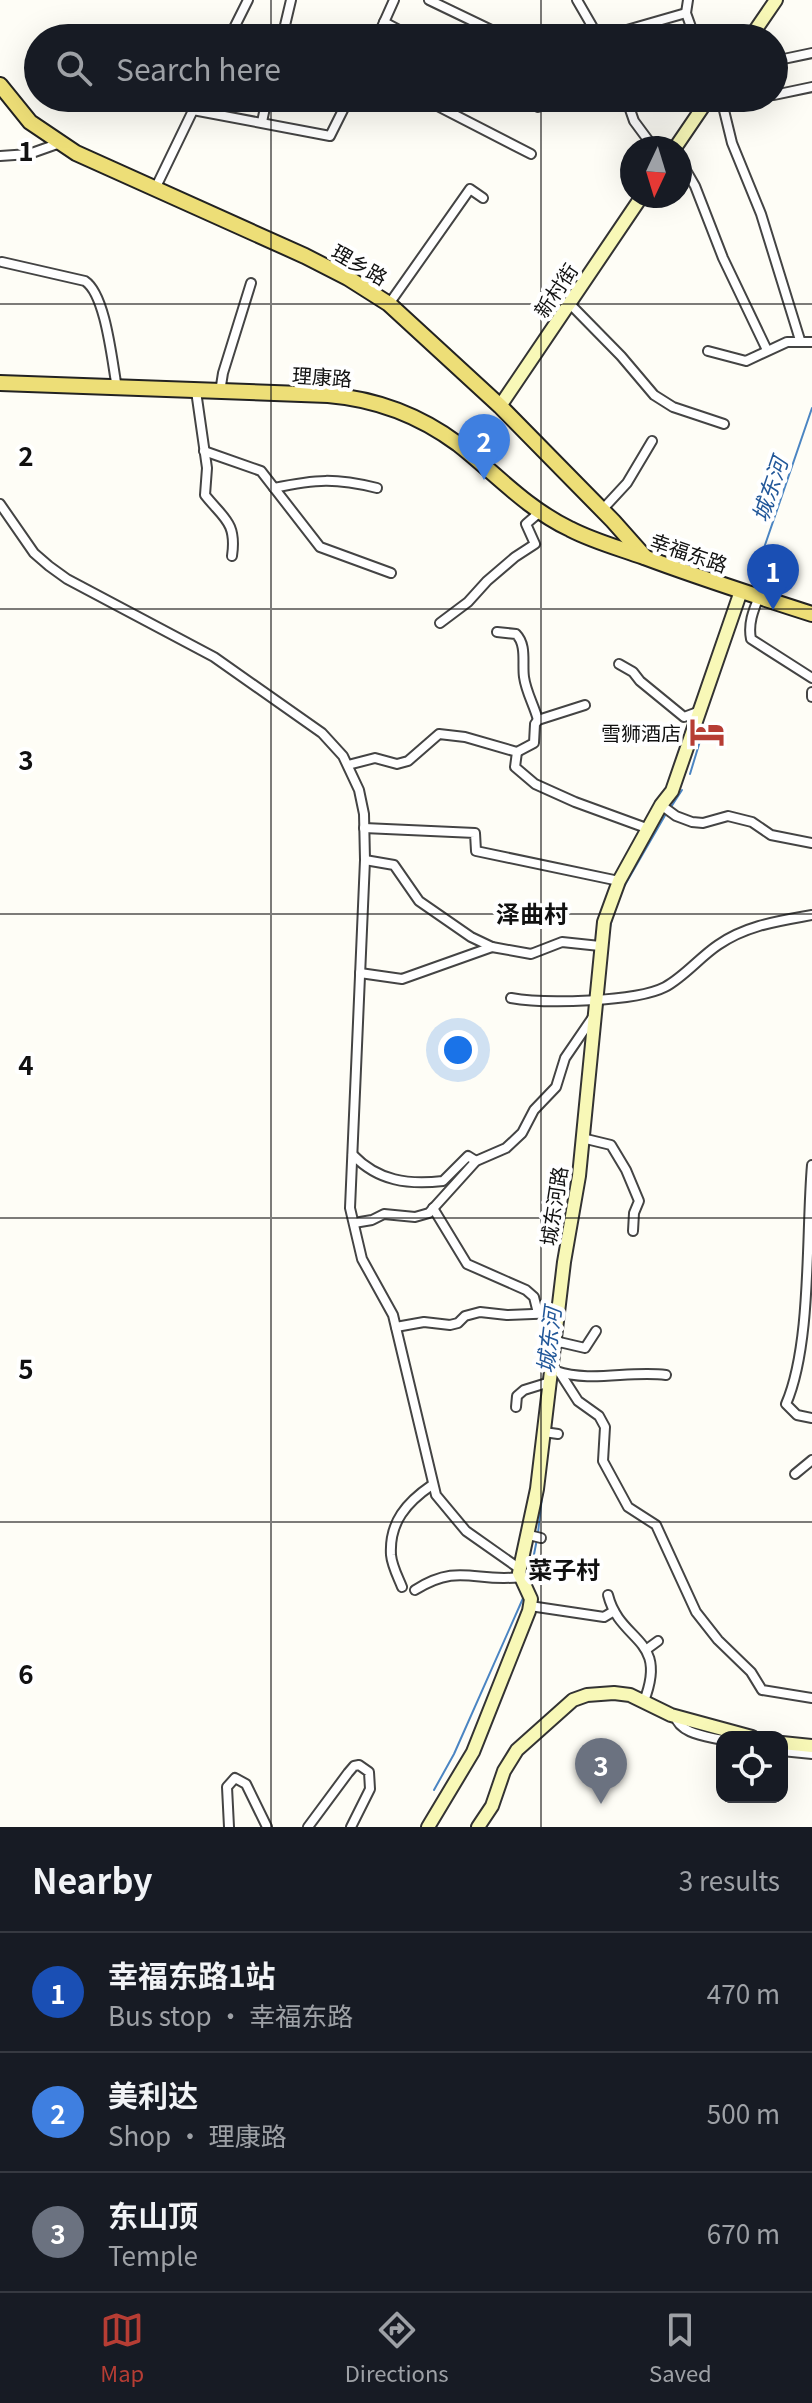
<!DOCTYPE html>
<meta charset="utf-8">
<style>
body{margin:0;font-family:Georgia,"Noto Sans SC",serif;background:#20242c;color:#f1f3f6}
.controls{position:absolute;right:24px;bottom:24px;display:grid;overflow:hidden;border-radius:16px;box-shadow:0 8px 32px #0002}
.controls button{width:72px;height:72px;display:grid;place-items:center;padding:0;border:0;border-bottom:2px solid #363941;background:#171b24;color:#f1f3f6;font:40px sans-serif}
.compass{position:absolute;left:620px;top:136px;width:72px;height:72px;border-radius:50%;background:#171b24;box-shadow:0 8px 32px #0002;rotate:184deg}
.you{position:absolute;left:458px;top:1050px;width:28px;height:28px;margin:-20px;border:6px solid #fff;border-radius:50%;background:#1a73e8;box-shadow:0 0 0 12px #1a73e833}
.badge{display:grid;place-items:center;width:52px;height:52px;border-radius:50%;background:#b63d34;color:#fff;font-size:26px;font-weight:700}
.pin{position:absolute;translate:-50% -66px;filter:drop-shadow(0 2px 4px #0008)}
.pin::after{content:'';position:absolute;top:42px;width:28px;height:24px;background:inherit;clip-path:polygon(0 0,100% 0,50% 100%)}
.list{margin:0;padding:0;list-style:none}
h2{display:flex;justify-content:space-between;align-items:center;height:104px;margin:0;padding:0 32px;font-size:34px}
h2 small{font-size:26px;font-weight:400;color:#9ea1a6}
.list li{display:grid;grid-template-columns:52px 1fr auto;gap:24px;align-items:center;box-sizing:border-box;height:120px;padding:0 32px;border-top:2px solid #363941}
.list b{display:block;font-size:30px;white-space:nowrap}
.list p{margin:0;font-size:26px;white-space:nowrap;color:#9ea1a6}
.list em{font-size:26px;font-style:normal;color:#9ea1a6}
.icon{flex:none;width:44px;height:44px;fill:none;stroke:currentColor;stroke-width:2;stroke-linecap:round;stroke-linejoin:round}
.map{position:relative;flex:none;width:812px;height:1827px;overflow:hidden}
.search{position:absolute;background:#171b24;box-shadow:0 8px 32px #0002;left:24px;right:24px;top:24px;height:88px;display:flex;align-items:center;gap:20px;box-sizing:border-box;padding:0 28px;border-radius:44px;color:#9ea1a6;font-size:30px}
.sheet{height:464px;background:#171b24}
nav{display:flex;justify-content:space-around;align-items:center;box-sizing:border-box;height:112px;border-top:2px solid #363941;background:#171b24;font-size:22px;color:#9ea1a6}
nav a{display:grid;justify-items:center;gap:4px}
nav .on{color:#b63d34}
.map>svg:first-child{display:block}
</style>
<div class="map">
<svg width="812" height="1827" viewBox="0 0 812 1827">
<rect width="100%" height="100%" fill="#fefdf6"/>
<g fill="none" stroke-linecap="round" stroke-linejoin="round">
<g stroke="#4b85c2" stroke-width="2">
<path d="M753,580L812,408"/>
<path d="M690,774L704,728"/>
<path d="M671,807L682,790"/>
<path d="M622,890L667,812"/>
<path d="M609,932L612,918"/>
<path d="M603,995L604,982"/>
<path d="M600,1025L602,1005"/>
<path d="M589,1132L591,1111"/>
<path d="M552,1414L557,1377"/>
<path d="M538,1533L547,1452"/>
<path d="M529,1580L537,1539"/>
<path d="M434,1790L454,1754L524,1596"/>
</g>
<g stroke="#444" stroke-width="12">
<g id="street">
<path d="M429,0L508,38"/>
<path d="M577,0L599,38"/>
<path d="M688,0L686,13L695,38"/>
<path d="M384,22L414,38"/>
<path d="M229,38L248,0"/>
<path d="M282,38L291,0"/>
<path d="M377,38L394,0"/>
<path d="M599,38L686,13"/>
<path d="M774,61L812,53"/>
<path d="M774,95L812,87"/>
<path d="M422,98L531,154"/>
<path d="M524,98L538,107"/>
<path d="M626,98L634,121L654,148"/>
<path d="M721,98L732,143L761,214L800,340"/>
<path d="M722,105L762,98"/>
<path d="M193,110L330,136L349,98"/>
<path d="M262,122L267,98"/>
<path d="M0,156L29,154L60,143"/>
<path d="M680,160L695,186L723,258L767,350"/>
<path d="M155,189L199,98"/>
<path d="M2,262L85,281C106,295 112,362 117,388"/>
<path d="M569,303L621,356L654,395L673,407L724,424"/>
<path d="M389,304L470,189L483,198"/>
<path d="M708,351L746,361L787,342H812"/>
<path d="M196,391L207,468L205,495C223,518 237,522 232,556"/>
<path d="M220,392L223,373L251,283"/>
<path d="M204,451L261,471L320,547L391,573"/>
<path d="M274,488C317,479 335,478 377,488"/>
<path d="M0,504L34,553L49,566L67,579L214,657L322,733L343,756L359,790L364,814L365,860L350,1208L362,1259L393,1315L436,1495L466,1531L520,1569"/>
<path d="M602,510L627,483L652,441"/>
<path d="M759,597C753,611 748,624 751,639L812,678"/>
<path d="M440,623L468,602L487,581L515,557L535,544L526,524L541,511"/>
<path d="M497,632L516,634C527,645 522,663 524,677C526,692 534,705 538,720"/>
<path d="M619,664L633,672L640,681L684,717L700,711"/>
<path d="M812,692V697"/>
<path d="M517,752L534,743L535,724L538,720L585,705"/>
<path d="M348,765L375,758L397,764L408,761L439,734L465,737L517,752L515,767L535,784L575,802L649,829"/>
<path d="M661,805L676,816L692,822L703,823L728,816L752,822L771,835L812,843"/>
<path d="M364,828L475,833L476,851L619,881"/>
<path d="M365,860L394,865L419,901L471,937L492,947L531,954L562,942L600,946"/>
<path d="M360,973L402,979L492,947"/>
<path d="M511,998C544,1004 636,1002 665,987C684,977 700,957 718,945C747,925 779,921 812,915"/>
<path d="M582,1138L611,1145L626,1170L639,1201L634,1213L633,1231"/>
<path d="M353,1155C378,1181 408,1185 443,1181L468,1156L476,1161"/>
<path d="M812,1165C806,1233 812,1344 786,1404L797,1415L812,1418"/>
<path d="M433,1208L467,1264L526,1290L534,1297L538,1313"/>
<path d="M354,1223L372,1220L384,1214L415,1217L429,1213L476,1161L506,1148L522,1133L534,1110L556,1087L565,1058L593,1017"/>
<path d="M396,1327L424,1322L450,1325L458,1323L465,1316L480,1312L507,1315L558,1313"/>
<path d="M555,1341L585,1348L596,1331"/>
<path d="M556,1371C591,1383 630,1370 666,1375"/>
<path d="M560,1373L578,1401L599,1416L605,1427L603,1461L628,1507L656,1525L696,1612L718,1640L751,1672L762,1690L812,1698"/>
<path d="M516,1407L517,1396L524,1390L550,1382"/>
<path d="M544,1432L558,1434"/>
<path d="M795,1474L812,1460"/>
<path d="M529,1535L541,1538"/>
<path d="M402,1587C398,1577 392,1566 391,1555C389,1522 407,1502 432,1485"/>
<path d="M415,1590C459,1562 476,1583 520,1577"/>
<path d="M608,1595C620,1643 669,1637 644,1701"/>
<path d="M530,1606L604,1617L614,1611"/>
<path d="M647,1649L658,1641"/>
<path d="M675,1716C680,1734 706,1736 722,1740"/>
<path d="M782,1751L812,1754"/>
<path d="M229,1827L227,1787L235,1778L246,1784L267,1827"/>
<path d="M308,1827L348,1773L354,1766L359,1765L369,1772L370,1789L351,1827"/>
</g>
</g>
<g stroke="#333" stroke-width="16">
<g id="secondary">
<path d="M750,38L776,0"/>
<path d="M675,148L709,98"/>
<path d="M500,406L642,196"/>
<path d="M782,1743L812,1746"/>
<path d="M428,1827L473,1752L529,1611L531,1599L519,1573L537,1489L564,1262L579,1176L604,922L619,881L661,805L672,791L741,591"/>
<path d="M478,1827L492,1806L504,1771L517,1750L573,1700L587,1695L614,1693L630,1695L671,1715L752,1737"/>
</g>
</g>
<g stroke="#222" stroke-width="18">
<g id="primary">
<path d="M0,85L30,122L76,153L305,256L348,278L389,304L500,406L613,521L645,557"/>
<path d="M0,383L328,395C376,399 419,415 458,444C495,473 526,508 570,529C593,541 619,548 644,557C700,578 756,596 812,614"/>
</g>
</g>
<use href="#street" stroke="#fff" stroke-width="8"/>
<use href="#secondary" stroke="#f8f8b7" stroke-width="12"/>
<use href="#primary" stroke="#edde77" stroke-width="14"/>
</g>
<path fill="none" stroke="#111" stroke-width="2" stroke-opacity="0.55" d="M271,0V38M541,0V38M271,98V1827M541,98V1827M0,304H812M0,609H812M0,914H812M0,1218H812M0,1522H812"/>
<defs>
<g id="hotel-bare" transform="scale(2.76)"><path d="M-6-4.5h1.5V1H6V5H4.5V3h-9V5H-6ZM-4 0a1.8 1.8 0 1 1 3.6 0ZM.5 0V-2.5h3Q6-2.5 6 0Z" fill="#b63d34" stroke="#fff" stroke-width="2.5" paint-order="stroke"/></g>
</defs>
<g fill-rule="evenodd">
<use href="#hotel-bare" x="707" y="732"/>
</g>
<g text-anchor="middle" dominant-baseline="central" stroke-width="8" stroke-linejoin="round" paint-order="stroke">
<g font-size="20" fill="#111" stroke="#fff">
<text transform="translate(360 264) rotate(30)">理乡路</text>
<text transform="translate(555 290) rotate(-56)">新村街</text>
<text transform="translate(322 376) rotate(4)">理康路</text>
<text transform="translate(689 552) rotate(19)">幸福东路</text>
<text transform="translate(553 1206) rotate(-81)">城东河路</text>
</g>
<g font-size="20" fill="#111" stroke="#fff" text-anchor="end">
<text x="681" y="732">雪狮酒店</text>
</g>
<g font-size="22" font-style="italic" fill="#235899" stroke="#fff">
<text transform="translate(768 489) rotate(-71)">城东河</text>
<text transform="translate(547 1340) rotate(-83)">城东河</text>
</g>
<g font-size="24" font-weight="bold" fill="#111" stroke="#fff">
<text x="532" y="912">泽曲村</text>
<text x="564" y="1568">菜子村</text>
</g>
</g>
<g font-size="26" text-anchor="middle" font-weight="bold" fill="#111" stroke="#fff" stroke-width="8" stroke-linejoin="round" paint-order="stroke">
<text x="26" y="161">1</text>
<text x="26" y="466">2</text>
<text x="26" y="770">3</text>
<text x="26" y="1075">4</text>
<text x="26" y="1379">5</text>
<text x="26" y="1684">6</text>
</g>
</svg>
<div class="controls">
<button><svg class="icon" aria-label="locate" viewBox="0 0 24 24"><circle cx="12" cy="12" r="6"/><path d="M12 2v4M12 18v4M2 12h4M18 12h4"/></svg></button>
</div>
<svg class="compass" viewBox="-18 -18 36 36"><path d="M0-13l5 13h-10z" fill="#e53935"/><path d="M0 13l5-13h-10z" fill="#9ea1a6"/></svg>
<div class="you"></div>
<div class="pin badge" style="left:773px;top:610px;background:#1a4fb4">1</div>
<div class="pin badge" style="left:484px;top:480px;background:#3f7fe0">2</div>
<div class="pin badge" style="left:601px;top:1804px;background:#6b7280">3</div>
<div class="search"><svg class="icon" aria-label="search" viewBox="0 0 24 24"><circle cx="10" cy="10" r="6"/><path d="M15 15l6 6"/></svg>Search here</div>
</div>
<section class="sheet">
<h2>Nearby<small>3 results</small></h2>
<ul class="list">
<li><span class="badge" style="background:#1a4fb4">1</span><div><b>幸福东路1站</b><p>Bus stop · 幸福东路</p></div><em>470 m</em></li>
<li><span class="badge" style="background:#3f7fe0">2</span><div><b>美利达</b><p>Shop · 理康路</p></div><em>500 m</em></li>
<li><span class="badge" style="background:#6b7280">3</span><div><b>东山顶</b><p>Temple</p></div><em>670 m</em></li>
</ul>
</section>
<nav>
<a class="on"><svg class="icon" aria-label="map" viewBox="0 0 24 24"><path d="M3 6l6-2 6 2 6-2v14l-6 2-6-2-6 2zM9 4v14M15 6v14"/></svg>Map</a>
<a><svg class="icon" aria-label="directions" viewBox="0 0 24 24"><path d="M12 3l9 9-9 9-9-9zM9 14v-3h6M13 9l2 2-2 2"/></svg>Directions</a>
<a><svg class="icon" aria-label="saved" viewBox="0 0 24 24"><path d="M7 4h10v16l-5-4-5 4z"/></svg>Saved</a>
</nav>
